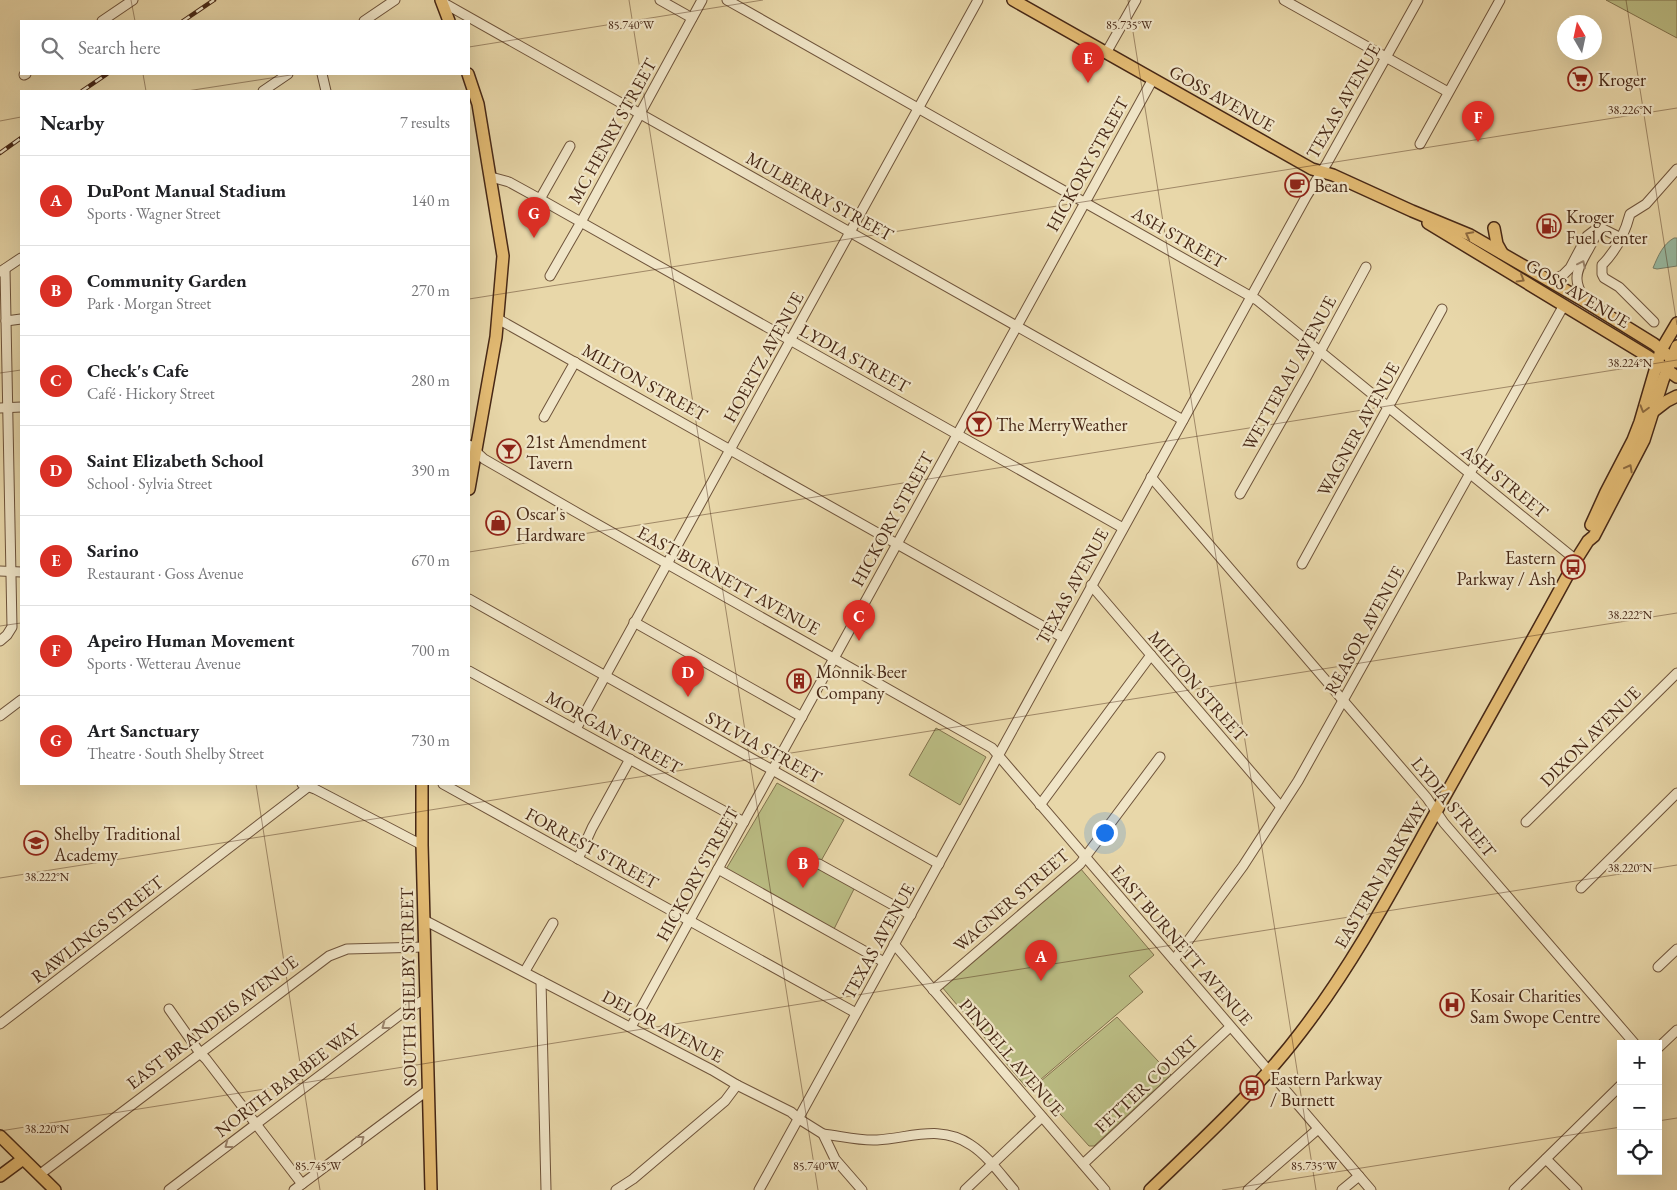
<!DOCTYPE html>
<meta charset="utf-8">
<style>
body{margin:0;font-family:"EB Garamond",serif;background:#f2f2f2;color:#202124}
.controls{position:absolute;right:15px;bottom:15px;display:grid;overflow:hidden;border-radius:0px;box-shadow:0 5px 20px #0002}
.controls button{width:45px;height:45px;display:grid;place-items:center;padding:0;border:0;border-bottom:1px solid #e0e0e0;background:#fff;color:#202124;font:25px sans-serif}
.compass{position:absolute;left:1557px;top:15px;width:45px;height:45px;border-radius:50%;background:#fff;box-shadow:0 5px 20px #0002;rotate:351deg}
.you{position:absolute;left:1104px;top:832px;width:18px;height:18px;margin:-12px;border:4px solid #fff;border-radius:50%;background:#1a73e8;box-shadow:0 0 0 8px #1a73e833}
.badge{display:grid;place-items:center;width:32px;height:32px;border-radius:50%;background:#d93025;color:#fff;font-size:16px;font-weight:700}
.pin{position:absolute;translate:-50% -41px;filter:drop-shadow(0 1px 2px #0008)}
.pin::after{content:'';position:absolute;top:26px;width:18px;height:15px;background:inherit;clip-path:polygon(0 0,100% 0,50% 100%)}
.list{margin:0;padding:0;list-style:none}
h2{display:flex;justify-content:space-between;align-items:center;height:65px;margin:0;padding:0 20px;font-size:21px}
h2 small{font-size:16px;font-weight:400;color:#757577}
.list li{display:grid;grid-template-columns:32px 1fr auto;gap:15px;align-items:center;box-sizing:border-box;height:90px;padding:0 20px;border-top:1px solid #e0e0e0}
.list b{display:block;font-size:19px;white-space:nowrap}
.list p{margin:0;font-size:16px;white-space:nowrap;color:#757577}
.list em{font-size:16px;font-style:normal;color:#757577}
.icon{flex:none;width:28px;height:28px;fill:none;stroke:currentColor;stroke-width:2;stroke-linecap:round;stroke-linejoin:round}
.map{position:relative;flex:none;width:1677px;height:1190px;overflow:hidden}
.search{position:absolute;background:#fff;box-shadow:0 5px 20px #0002;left:20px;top:20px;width:450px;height:55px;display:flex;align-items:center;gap:12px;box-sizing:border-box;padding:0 18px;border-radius:0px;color:#757577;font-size:19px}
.panel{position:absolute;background:#fff;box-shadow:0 5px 20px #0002;left:20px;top:90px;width:450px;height:695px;border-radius:0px}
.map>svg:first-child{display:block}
</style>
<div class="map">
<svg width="1677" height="1190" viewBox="0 0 1677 1190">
<rect width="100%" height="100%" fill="#e8d7a9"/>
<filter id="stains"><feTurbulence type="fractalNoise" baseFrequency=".004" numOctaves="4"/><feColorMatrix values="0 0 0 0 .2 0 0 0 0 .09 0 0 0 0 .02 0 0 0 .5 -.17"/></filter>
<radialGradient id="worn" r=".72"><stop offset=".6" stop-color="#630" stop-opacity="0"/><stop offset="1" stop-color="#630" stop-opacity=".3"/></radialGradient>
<g fill="#bbbd84" stroke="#81724d">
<path d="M1606,0H1677V38Z"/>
<path d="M936,728L986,757L960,805L909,775Z"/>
<path d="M777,783L844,820L817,868L855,887L833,931L725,871Z"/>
<path d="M1080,868L1154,955L1129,976L1143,992L1033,1086L1031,1082L1026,1087L942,987Z"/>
<path d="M1117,1017L1171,1075L1094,1146H1089L1035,1086Z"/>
</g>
<path fill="#98baa2" stroke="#78806a" d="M1674,238H1677V266L1657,269L1653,268C1658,256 1663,244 1674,238Z"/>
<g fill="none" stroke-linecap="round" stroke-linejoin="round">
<g stroke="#6f543b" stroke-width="11">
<g id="minor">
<path d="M660,0L692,18"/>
<path d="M727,0L1257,300L1576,560"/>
<path d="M1284,0L1448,92"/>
<path d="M442,2L1183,420"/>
<path d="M102,21L133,0"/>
<path d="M364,21L395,0"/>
<path d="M1106,53L1136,0"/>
<path d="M322,74L326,91"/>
<path d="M24,75L26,74"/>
<path d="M263,91L288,74"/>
<path d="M1420,144L1500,0"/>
<path d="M491,177L509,182L540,199L1123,528"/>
<path d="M540,199L570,146"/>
<path d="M1599,227L1621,238"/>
<path d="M0,272L21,258"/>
<path d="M550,276L581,222L702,0"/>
<path d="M1549,281L1563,275L1570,268L1587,236L1599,227"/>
<path d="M1585,302C1582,295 1577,287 1577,279C1576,264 1595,243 1599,227"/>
<path d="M498,319L1062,637"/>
<path d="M6,321L21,319"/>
<path d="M1654,322L1619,287L1604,278L1602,274V265C1616,251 1625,233 1630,214L1646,204L1677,169"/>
<path d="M0,408L21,407"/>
<path d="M544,417L575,362"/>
<path d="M469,445L484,459L574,511L992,748L1371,1190"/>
<path d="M1151,477L1427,798L1444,823L1635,1044"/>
<path d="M1240,494L1307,376L1366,267"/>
<path d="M1302,564L1442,309"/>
<path d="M0,571L21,572"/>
<path d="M1091,585L1281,807"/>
<path d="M469,599L939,864"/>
<path d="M634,622L802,717"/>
<path d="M0,641L7,635L12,627L5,269"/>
<path d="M469,671L744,822"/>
<path d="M0,716L21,700"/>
<path d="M576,729L978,0"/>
<path d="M302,784L315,789L422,845"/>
<path d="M443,784L856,1013"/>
<path d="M1040,805L1151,655"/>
<path d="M1526,822L1677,673"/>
<path d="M578,859L592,828L630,759"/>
<path d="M819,864L911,915"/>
<path d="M718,869L884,962"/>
<path d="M1581,888L1677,793"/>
<path d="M424,920L712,1070L737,1085L791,1112L799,1119L823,1134L835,1159L862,1190"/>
<path d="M894,944L1105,1190"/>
<path d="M1174,960L1243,866L1298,781L1564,305"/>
<path d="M1658,967L1677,949"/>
<path d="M525,971L553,923"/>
<path d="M541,981L546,1190"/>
<path d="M933,990L1080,864L1160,757"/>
<path d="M169,1009L200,1053L206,1059L302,1184"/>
<path d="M0,1024L308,787"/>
<path d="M631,1027L1153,79"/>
<path d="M1658,1048L1677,1030"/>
<path d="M823,1134C841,1136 859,1141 877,1140C910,1138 941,1124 971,1145C988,1156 1001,1175 1014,1190"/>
<path d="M1546,1159L1577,1190"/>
<path d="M1083,1164L1230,1027"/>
<path d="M39,1175L329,956L347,949L425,947"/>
<path d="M169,1190L409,1008L426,999"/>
<path d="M294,1190L428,1090"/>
<path d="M616,1190L633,1179L725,1101L737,1085"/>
<path d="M759,1190L1306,197L1327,163L1418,0"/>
<path d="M965,1190L1042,1117"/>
<path d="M1248,1190L1318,1129"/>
<path d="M1342,1190L1359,1176"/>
<path d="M1514,1190L1621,1085"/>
</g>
</g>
<g stroke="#472816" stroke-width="14">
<g id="major">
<path d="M441,0L449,21"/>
<path d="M1013,0L1312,169L1333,175L1412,211L1470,235L1586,302L1654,344L1676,362"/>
<path d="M468,74L478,104L503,256L496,337L469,489"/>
<path d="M1428,223L1649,357L1677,377"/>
<path d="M1494,228L1497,244L1502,253"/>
<path d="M1654,411L1667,401L1677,396"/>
<path d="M1591,525L1606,492L1633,440L1640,422L1661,350L1677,323"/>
<path d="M422,784V845L431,1190"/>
<path d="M0,1136L55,1190"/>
<path d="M0,1176L23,1159"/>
<path d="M1150,1190C1202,1140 1257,1090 1301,1032C1354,963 1394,887 1436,812C1483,728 1530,645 1576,560L1588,541L1594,536L1644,440L1663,380L1677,346"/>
</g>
</g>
<use href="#minor" stroke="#f0e5c7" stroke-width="9"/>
<use href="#major" stroke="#e4bc74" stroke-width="11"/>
<g stroke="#472816" stroke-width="4.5">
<g id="rail">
<path d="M183,21L214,0"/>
<path d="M82,91L107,74"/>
<path d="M0,153L21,138"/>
</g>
</g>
<use href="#rail" stroke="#f0e5c7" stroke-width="2.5" stroke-dasharray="8" stroke-linecap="butt"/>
</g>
<defs><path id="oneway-chevron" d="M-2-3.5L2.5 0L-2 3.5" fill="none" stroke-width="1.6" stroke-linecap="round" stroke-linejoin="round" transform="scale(1.25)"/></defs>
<g stroke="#8e6b40">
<use href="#oneway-chevron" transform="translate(1469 235) rotate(-152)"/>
<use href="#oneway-chevron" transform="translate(1521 279) rotate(31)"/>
<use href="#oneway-chevron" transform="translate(1644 409) rotate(106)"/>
<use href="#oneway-chevron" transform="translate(1629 468) rotate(-62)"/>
</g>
<g stroke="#9c866e">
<use href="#oneway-chevron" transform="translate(1582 264) rotate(-64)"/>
<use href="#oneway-chevron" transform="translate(385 1026) rotate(143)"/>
<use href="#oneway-chevron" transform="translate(361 1139) rotate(-37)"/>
<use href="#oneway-chevron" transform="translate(228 1145) rotate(143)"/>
</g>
<path fill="none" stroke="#472816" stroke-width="1" stroke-opacity="0.45" d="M131,0L135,21M629,0L818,1190M1128,0L1316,1190M1626,0L1677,325M469,47L763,0M143,74L146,91M187,91L297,74M0,121L21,117M469,299L1677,108M0,373L21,370M469,552L1677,360M0,626L21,623M256,784L320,1190M0,878L1677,613M1658,1121L1677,1118M0,1131L1677,865M1222,1190L1621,1127"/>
<defs>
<g id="supermarket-ring" transform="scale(1.25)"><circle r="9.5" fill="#f0e5c7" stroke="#8f2418" stroke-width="1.5"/><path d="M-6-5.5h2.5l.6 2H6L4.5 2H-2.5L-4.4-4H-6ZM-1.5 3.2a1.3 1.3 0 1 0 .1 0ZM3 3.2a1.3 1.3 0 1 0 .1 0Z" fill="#8f2418"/></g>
<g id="cafe-ring" transform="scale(1.25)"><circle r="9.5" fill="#f0e5c7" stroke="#8f2418" stroke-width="1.5"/><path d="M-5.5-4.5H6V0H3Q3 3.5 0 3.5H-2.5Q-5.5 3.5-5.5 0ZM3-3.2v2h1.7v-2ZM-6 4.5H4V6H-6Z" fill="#8f2418"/></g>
<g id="fuel-ring" transform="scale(1.25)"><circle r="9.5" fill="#f0e5c7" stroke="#8f2418" stroke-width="1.5"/><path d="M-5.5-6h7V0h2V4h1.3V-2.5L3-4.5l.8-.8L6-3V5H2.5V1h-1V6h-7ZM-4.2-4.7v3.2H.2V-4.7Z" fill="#8f2418"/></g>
<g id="bar-ring" transform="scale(1.25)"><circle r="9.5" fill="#f0e5c7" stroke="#8f2418" stroke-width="1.5"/><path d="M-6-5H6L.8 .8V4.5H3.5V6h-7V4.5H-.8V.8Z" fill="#8f2418"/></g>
<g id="shop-ring" transform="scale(1.25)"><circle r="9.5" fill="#f0e5c7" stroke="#8f2418" stroke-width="1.5"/><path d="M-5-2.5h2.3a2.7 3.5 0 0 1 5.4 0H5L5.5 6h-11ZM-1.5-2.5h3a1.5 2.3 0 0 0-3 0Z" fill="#8f2418"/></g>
<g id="bus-ring" transform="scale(1.25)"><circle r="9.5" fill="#f0e5c7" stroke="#8f2418" stroke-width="1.5"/><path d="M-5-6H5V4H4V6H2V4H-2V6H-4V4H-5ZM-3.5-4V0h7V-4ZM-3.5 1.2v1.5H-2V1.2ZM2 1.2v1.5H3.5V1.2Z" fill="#8f2418"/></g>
<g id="building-ring" transform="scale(1.25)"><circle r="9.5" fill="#f0e5c7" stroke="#8f2418" stroke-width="1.5"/><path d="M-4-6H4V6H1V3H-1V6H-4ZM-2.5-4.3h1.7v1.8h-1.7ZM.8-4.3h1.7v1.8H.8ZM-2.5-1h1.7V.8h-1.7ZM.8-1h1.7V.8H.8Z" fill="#8f2418"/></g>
<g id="school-ring" transform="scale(1.25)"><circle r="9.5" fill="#f0e5c7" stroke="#8f2418" stroke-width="1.5"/><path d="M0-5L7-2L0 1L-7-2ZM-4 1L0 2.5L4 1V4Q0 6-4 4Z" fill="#8f2418"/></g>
<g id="hospital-ring" transform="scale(1.25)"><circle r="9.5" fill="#f0e5c7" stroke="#8f2418" stroke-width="1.5"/><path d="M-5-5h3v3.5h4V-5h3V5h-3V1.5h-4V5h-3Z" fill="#8f2418"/></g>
</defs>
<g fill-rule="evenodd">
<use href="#supermarket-ring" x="1580" y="79"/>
<use href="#cafe-ring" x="1297" y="185"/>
<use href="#fuel-ring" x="1549" y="226"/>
<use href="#bar-ring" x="979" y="424"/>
<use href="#bar-ring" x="509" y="451"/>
<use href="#shop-ring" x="498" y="523"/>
<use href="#bus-ring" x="1573" y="567"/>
<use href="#building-ring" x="799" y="681"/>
<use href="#school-ring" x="36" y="843"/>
<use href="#hospital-ring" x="1452" y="1005"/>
<use href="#bus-ring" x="1252" y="1088"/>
</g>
<g text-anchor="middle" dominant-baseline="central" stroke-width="4.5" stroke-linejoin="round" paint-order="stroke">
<g font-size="18" fill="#472816" stroke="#f0e5c7" text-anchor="start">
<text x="1598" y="79">Kroger</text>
<text x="1314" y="185">Bean</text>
<text x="1566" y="216">Kroger<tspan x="1566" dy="21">Fuel Center</tspan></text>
<text x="996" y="424">The MerryWeather</text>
<text x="526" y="441">21st Amendment<tspan x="526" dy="21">Tavern</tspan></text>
<text x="516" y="513">Oscar's<tspan x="516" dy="21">Hardware</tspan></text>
<text x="1556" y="557" text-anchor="end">Eastern<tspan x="1556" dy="21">Parkway / Ash</tspan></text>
<text x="816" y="671">Monnik Beer<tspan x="816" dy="21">Company</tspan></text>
<text x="54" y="833">Shelby Traditional<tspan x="54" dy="21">Academy</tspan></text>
<text x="1470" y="995">Kosair Charities<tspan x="1470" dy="21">Sam Swope Centre</tspan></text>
<text x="1270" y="1078">Eastern Parkway<tspan x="1270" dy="21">/ Burnett</tspan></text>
</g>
<g font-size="18" fill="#472816" stroke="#f0e5c7">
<text transform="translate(1222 98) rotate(29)">GOSS AVENUE</text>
<text transform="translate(1343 101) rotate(-60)">TEXAS AVENUE</text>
<text transform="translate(612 131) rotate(-61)">MC HENRY STREET</text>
<text transform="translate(1087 164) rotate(-61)">HICKORY STREET</text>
<text transform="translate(820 196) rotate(29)">MULBERRY STREET</text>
<text transform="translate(1179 237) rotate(30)">ASH STREET</text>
<text transform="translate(1578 293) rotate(31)">GOSS AVENUE</text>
<text transform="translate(763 357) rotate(-61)">HOERTZ AVENUE</text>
<text transform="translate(855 358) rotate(29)">LYDIA STREET</text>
<text transform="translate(1289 373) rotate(-61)">WETTERAU AVENUE</text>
<text transform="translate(645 382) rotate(29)">MILTON STREET</text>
<text transform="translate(1358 429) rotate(-61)">WAGNER AVENUE</text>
<text transform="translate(1505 481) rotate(39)">ASH STREET</text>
<text transform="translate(892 519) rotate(-61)">HICKORY STREET</text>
<text transform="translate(729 580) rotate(29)">EAST BURNETT AVENUE</text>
<text transform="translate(1072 586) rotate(-61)">TEXAS AVENUE</text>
<text transform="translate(1364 630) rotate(-61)">REASOR AVENUE</text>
<text transform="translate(1198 686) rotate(49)">MILTON STREET</text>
<text transform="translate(614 732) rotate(29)">MORGAN STREET</text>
<text transform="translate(1590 736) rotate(-45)">DIXON AVENUE</text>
<text transform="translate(764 747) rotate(29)">SYLVIA STREET</text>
<text transform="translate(1454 807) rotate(51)">LYDIA STREET</text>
<text transform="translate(592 848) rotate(29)">FORREST STREET</text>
<text transform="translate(697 874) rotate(-61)">HICKORY STREET</text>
<text transform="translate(1380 875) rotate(-60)">EASTERN PARKWAY</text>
<text transform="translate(1011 900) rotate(-41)">WAGNER STREET</text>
<text transform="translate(97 929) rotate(-38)">RAWLINGS STREET</text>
<text transform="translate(878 941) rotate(-61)">TEXAS AVENUE</text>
<text transform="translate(1182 945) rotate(49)">EAST BURNETT AVENUE</text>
<text transform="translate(408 987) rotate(-91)">SOUTH SHELBY STREET</text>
<text transform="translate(212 1022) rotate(-37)">EAST BRANDEIS AVENUE</text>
<text transform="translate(663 1026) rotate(28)">DELOR AVENUE</text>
<text transform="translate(1012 1057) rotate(49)">PINDELL AVENUE</text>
<text transform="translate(287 1080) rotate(-37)">NORTH BARBEE WAY</text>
<text transform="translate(1146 1084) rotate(-43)">FETTER COURT</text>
</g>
</g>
<g font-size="12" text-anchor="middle" fill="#472816" stroke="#f0e5c7" stroke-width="4.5" stroke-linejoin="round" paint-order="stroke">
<text x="631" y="29">85.740°W</text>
<text x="1129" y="29">85.735°W</text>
<text x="1630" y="114">38.226°N</text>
<text x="1630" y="367">38.224°N</text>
<text x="1630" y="619">38.222°N</text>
<text x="1630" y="872">38.220°N</text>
<text x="47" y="881">38.222°N</text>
<text x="47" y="1133">38.220°N</text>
<text x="318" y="1170">85.745°W</text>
<text x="816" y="1170">85.740°W</text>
<text x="1314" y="1170">85.735°W</text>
</g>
<rect width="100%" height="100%" filter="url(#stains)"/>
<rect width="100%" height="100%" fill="url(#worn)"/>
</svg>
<div class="controls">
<button>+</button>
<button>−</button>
<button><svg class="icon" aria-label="locate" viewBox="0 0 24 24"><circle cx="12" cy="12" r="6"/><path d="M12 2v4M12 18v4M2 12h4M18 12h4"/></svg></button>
</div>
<svg class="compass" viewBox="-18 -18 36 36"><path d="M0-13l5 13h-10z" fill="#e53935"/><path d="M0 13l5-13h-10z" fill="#757577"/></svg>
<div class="you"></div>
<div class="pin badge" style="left:1041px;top:981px">A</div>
<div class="pin badge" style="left:803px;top:888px">B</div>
<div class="pin badge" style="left:859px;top:641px">C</div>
<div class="pin badge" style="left:688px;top:697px">D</div>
<div class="pin badge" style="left:1088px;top:83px">E</div>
<div class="pin badge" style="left:1478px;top:142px">F</div>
<div class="pin badge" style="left:534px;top:238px">G</div>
<div class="search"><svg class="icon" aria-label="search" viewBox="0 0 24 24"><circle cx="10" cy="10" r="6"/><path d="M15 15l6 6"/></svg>Search here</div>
<section class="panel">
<h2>Nearby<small>7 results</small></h2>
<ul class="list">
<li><span class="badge">A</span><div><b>DuPont Manual Stadium</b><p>Sports · Wagner Street</p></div><em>140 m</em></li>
<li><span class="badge">B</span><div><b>Community Garden</b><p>Park · Morgan Street</p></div><em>270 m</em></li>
<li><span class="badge">C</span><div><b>Check's Cafe</b><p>Café · Hickory Street</p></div><em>280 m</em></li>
<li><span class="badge">D</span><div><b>Saint Elizabeth School</b><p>School · Sylvia Street</p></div><em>390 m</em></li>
<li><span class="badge">E</span><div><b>Sarino</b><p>Restaurant · Goss Avenue</p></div><em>670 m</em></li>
<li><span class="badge">F</span><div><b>Apeiro Human Movement</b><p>Sports · Wetterau Avenue</p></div><em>700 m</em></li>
<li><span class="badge">G</span><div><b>Art Sanctuary</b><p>Theatre · South Shelby Street</p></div><em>730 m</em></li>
</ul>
</section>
</div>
